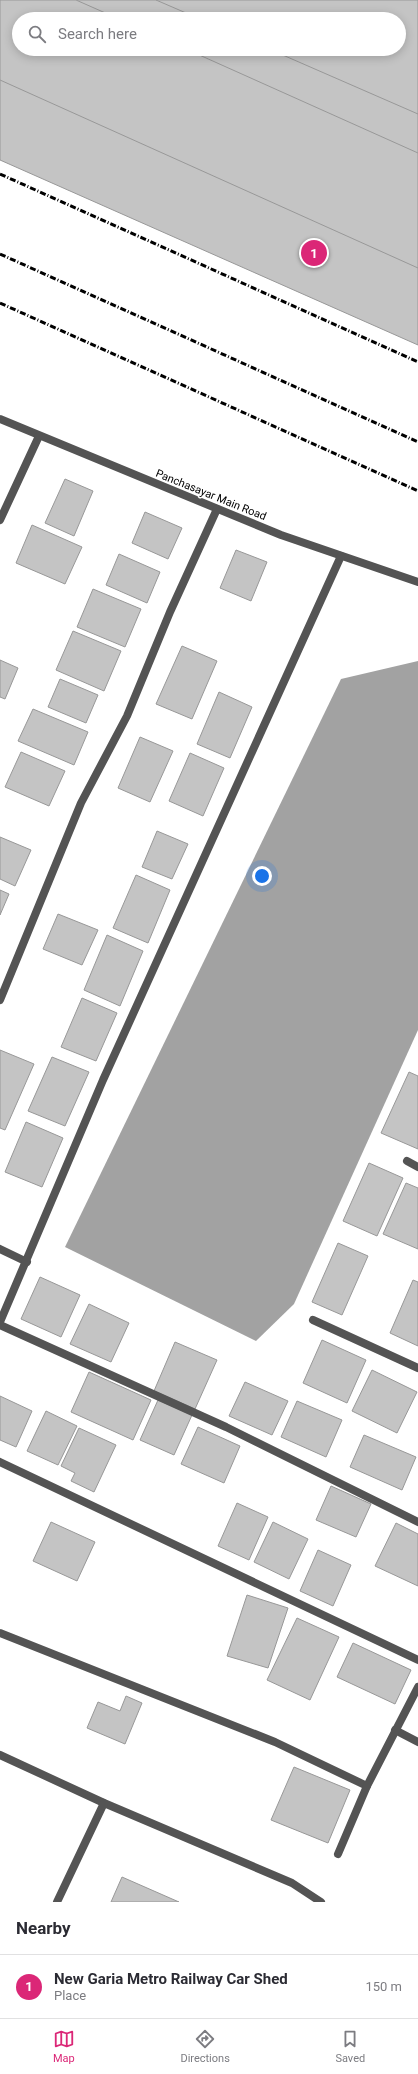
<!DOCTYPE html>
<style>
body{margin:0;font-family:Roboto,sans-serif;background:#f2f2f3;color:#2b2b33}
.you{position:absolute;left:262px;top:876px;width:14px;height:14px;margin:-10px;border:3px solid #fff;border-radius:50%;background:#1a73e8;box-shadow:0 0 0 6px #1a73e833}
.badge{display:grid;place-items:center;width:26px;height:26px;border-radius:50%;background:#db2777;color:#fff;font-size:13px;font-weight:700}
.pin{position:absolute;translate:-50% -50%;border:2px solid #fff;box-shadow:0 1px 4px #0006}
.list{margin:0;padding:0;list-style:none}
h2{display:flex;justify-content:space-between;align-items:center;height:52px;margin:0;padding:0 16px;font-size:17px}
h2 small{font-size:13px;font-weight:400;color:#7c7c81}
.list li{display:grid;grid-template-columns:26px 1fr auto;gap:12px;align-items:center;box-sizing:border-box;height:64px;padding:0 16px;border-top:1px solid #e1e1e2}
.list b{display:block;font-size:15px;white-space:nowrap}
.list p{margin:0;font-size:13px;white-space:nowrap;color:#7c7c81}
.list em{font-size:13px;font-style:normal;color:#7c7c81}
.icon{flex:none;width:22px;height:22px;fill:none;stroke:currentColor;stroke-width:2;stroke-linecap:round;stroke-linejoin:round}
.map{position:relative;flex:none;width:418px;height:1902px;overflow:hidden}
.search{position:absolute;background:#fff;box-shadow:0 2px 10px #0003;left:12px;right:12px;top:12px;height:44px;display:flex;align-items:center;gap:10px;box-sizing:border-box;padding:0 14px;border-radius:22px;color:#7c7c81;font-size:15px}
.sheet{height:116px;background:#fff}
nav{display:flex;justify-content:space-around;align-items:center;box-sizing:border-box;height:56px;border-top:1px solid #e1e1e2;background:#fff;font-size:11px;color:#7c7c81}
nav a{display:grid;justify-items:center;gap:2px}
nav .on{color:#db2777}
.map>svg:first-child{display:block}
</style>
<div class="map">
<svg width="418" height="1902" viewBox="0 0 418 1902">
<rect width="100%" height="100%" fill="#fff"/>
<path fill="#a2a2a2" d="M418,661V1030L294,1304L256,1341L65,1247L341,679Z"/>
<g fill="#c4c4c4" stroke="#989898" fill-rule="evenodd">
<path d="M0,0H418V345L0,160ZM19,19H399V49H19Z"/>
<path d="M0,0H76L119,19H19V49H186L418,153V268L0,80Z"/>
<path d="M156,0H418V114L269,49H399V19H200Z"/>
<path d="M65,479L93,491L74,536L45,523Z"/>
<path d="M145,512L182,528L168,559L132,543Z"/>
<path d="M32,525L82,547L65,584L16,563Z"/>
<path d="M236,550L267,562L251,601L220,588Z"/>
<path d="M119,554L160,572L147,603L106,585Z"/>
<path d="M93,589L141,609L125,647L77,627Z"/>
<path d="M73,631L121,651L104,691L56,670Z"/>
<path d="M182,646L217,661L192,719L156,704Z"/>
<path d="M0,660L18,668L5,699L0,697Z"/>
<path d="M60,679L98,695L86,723L48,707Z"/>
<path d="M219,692L252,707L230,758L197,744Z"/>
<path d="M33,709L88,732L74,765L18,741Z"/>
<path d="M140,737L173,751L150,802L118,788Z"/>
<path d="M21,752L65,771L49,806L5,787Z"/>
<path d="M190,753L224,768L203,816L169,801Z"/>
<path d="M157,831L188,844L172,879L142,867Z"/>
<path d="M0,837L31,850L15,886L0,879Z"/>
<path d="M136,875L170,890L148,943L113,928Z"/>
<path d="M0,890L9,894L0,915Z"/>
<path d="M58,914L98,930L82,965L43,949Z"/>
<path d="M107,935L143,951L120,1006L84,990Z"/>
<path d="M82,998L117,1013L96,1061L61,1047Z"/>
<path d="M0,1050L34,1064L5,1130L0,1128Z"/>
<path d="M52,1057L89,1072L65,1126L28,1111Z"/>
<path d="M409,1072L418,1076V1149L381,1133Z"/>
<path d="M26,1122L63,1138L42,1187L5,1172Z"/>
<path d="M369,1163L403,1178L377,1236L343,1221Z"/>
<path d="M406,1183L418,1188V1249L383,1234Z"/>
<path d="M338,1243L368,1256L342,1315L312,1302Z"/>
<path d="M40,1277L80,1295L61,1337L21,1319Z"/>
<path d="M413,1280L418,1282V1346L390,1333Z"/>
<path d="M89,1304L129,1323L111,1362L70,1344Z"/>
<path d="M322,1340L366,1360L347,1403L303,1383Z"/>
<path d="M175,1342L217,1360L195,1409L154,1391Z"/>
<path d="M372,1370L417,1392L397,1433L352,1411Z"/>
<path d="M89,1372L151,1400L133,1440L71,1412Z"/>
<path d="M245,1382L288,1401L272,1435L229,1416Z"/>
<path d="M0,1396L32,1411L16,1447L0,1440Z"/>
<path d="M158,1400L192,1415L174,1455L140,1440Z"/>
<path d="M297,1401L342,1420L326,1457L281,1437Z"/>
<path d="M46,1411L77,1426L58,1465L27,1451Z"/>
<path d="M198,1427L240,1446L224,1483L181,1464Z"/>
<path d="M79,1428L116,1445L94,1492L71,1481L75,1473L61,1466Z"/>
<path d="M364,1435L416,1457L402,1490L350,1467Z"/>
<path d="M331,1486L371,1504L356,1537L316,1520Z"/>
<path d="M237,1503L268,1517L249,1560L218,1546Z"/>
<path d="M51,1522L95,1542L77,1581L33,1561Z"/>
<path d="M273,1522L308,1539L289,1579L254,1562Z"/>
<path d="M396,1523L418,1534V1586L375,1566Z"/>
<path d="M318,1550L351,1565L333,1606L300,1591Z"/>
<path d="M247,1595L288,1608L268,1668L227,1656Z"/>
<path d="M297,1618L339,1637L310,1700L267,1680Z"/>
<path d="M353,1643L411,1670L395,1704L337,1677Z"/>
<path d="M126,1696L142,1703L125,1744L87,1728L98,1702L120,1711Z"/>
<path d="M294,1767L350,1790L328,1843L271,1820Z"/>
<path d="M122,1877L179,1902H111Z"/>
</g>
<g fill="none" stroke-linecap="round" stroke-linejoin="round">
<g stroke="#545454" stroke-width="8">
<path d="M0,1755L104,1803L292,1883L321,1902"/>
<path d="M57,1902L104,1803"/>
</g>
<g stroke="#545454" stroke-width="8">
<path d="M0,419L281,535L418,582"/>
<path d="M0,520L39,436"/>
<path d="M0,1000L81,803L127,716L170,612L217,509"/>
<path d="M407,1161L418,1167"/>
<path d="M0,1249L27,1262"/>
<path d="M313,1320L418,1368"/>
<path d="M0,1322L103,1080L341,556"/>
<path d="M0,1325L226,1427L418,1522"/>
<path d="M0,1462L418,1660"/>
<path d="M0,1633L275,1742L367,1786"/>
<path d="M395,1730L418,1742"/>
<path d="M338,1854L367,1786L418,1687"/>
</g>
<g stroke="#000" stroke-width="3" stroke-dasharray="6 2 1 2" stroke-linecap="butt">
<path d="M0,174L418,362"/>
<path d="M0,254L418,442"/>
<path d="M0,303L418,491"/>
</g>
</g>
<g text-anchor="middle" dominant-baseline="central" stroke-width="3" stroke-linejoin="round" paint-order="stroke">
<g font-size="11" fill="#000" stroke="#fff">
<text transform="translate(211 495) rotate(22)">Panchasayar Main Road</text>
</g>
</g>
</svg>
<div class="you"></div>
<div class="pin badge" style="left:314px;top:253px">1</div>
<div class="search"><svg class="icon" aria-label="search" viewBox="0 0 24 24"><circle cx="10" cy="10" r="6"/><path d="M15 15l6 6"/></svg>Search here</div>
</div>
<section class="sheet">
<h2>Nearby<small></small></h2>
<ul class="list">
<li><span class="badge">1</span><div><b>New Garia Metro Railway Car Shed</b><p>Place</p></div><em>150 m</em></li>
</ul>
</section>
<nav>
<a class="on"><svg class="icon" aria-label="map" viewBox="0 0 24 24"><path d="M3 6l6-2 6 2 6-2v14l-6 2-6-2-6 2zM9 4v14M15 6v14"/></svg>Map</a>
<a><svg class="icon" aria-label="directions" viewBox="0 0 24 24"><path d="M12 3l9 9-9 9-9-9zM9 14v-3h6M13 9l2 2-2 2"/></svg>Directions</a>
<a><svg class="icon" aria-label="saved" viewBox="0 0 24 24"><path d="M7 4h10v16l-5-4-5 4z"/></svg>Saved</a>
</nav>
